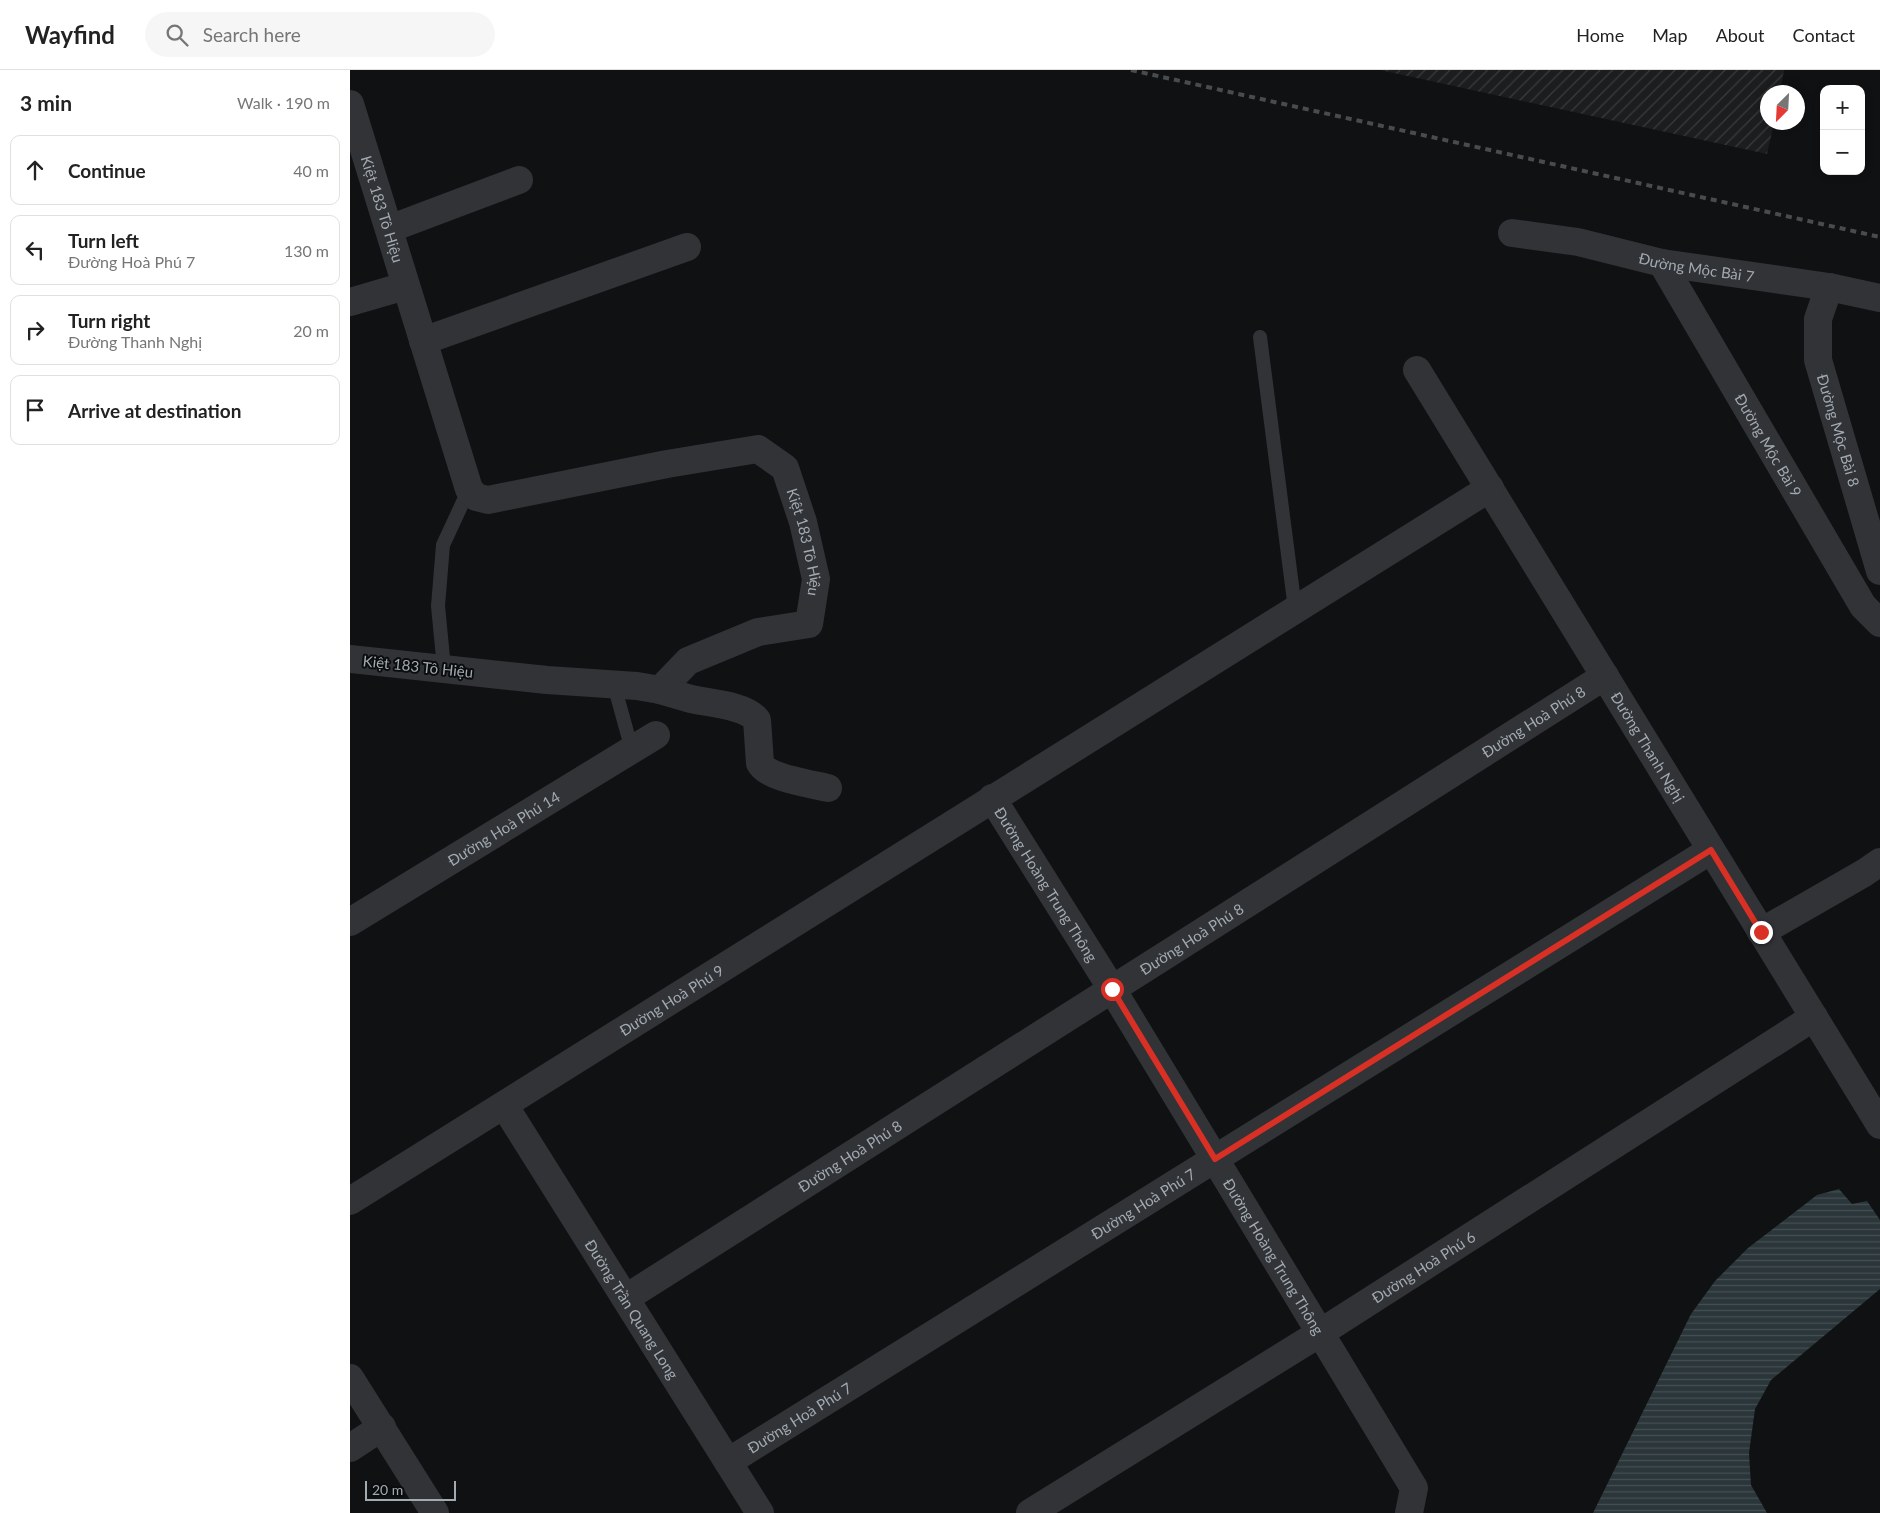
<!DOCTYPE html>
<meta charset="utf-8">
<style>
body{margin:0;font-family:Lato,sans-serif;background:#f6f6f6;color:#222}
.controls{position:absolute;right:15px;top:15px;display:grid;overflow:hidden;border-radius:10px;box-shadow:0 2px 8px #0003}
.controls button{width:45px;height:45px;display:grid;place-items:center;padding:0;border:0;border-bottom:1px solid #e0e0e0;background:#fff;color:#222;font:25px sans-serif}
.compass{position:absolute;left:1410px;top:15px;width:45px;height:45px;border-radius:50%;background:#fff;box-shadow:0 2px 8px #0003;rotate:204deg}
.scale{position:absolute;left:15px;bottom:12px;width:91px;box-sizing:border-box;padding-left:5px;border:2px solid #a2aab2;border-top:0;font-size:14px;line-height:18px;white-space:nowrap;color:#a2aab2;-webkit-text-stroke:4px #0b0c0d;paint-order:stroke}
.stop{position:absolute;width:15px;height:15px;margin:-11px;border:4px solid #d93025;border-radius:50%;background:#fff}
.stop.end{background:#d93025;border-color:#fff;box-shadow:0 1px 5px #0008}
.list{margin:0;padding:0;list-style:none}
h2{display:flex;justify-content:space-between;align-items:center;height:65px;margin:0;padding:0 20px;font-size:21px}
h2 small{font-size:16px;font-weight:400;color:#767676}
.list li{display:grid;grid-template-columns:32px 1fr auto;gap:15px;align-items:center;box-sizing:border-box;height:70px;margin:0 10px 10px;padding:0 10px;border:1px solid #e0e0e0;border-radius:10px}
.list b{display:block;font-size:19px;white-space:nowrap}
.list p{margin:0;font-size:16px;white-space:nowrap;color:#767676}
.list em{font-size:16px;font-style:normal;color:#767676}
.icon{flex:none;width:28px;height:28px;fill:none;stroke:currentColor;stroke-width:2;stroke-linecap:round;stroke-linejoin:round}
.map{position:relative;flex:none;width:1530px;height:1443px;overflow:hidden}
header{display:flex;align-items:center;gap:30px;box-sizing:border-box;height:70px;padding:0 25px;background:#fff;border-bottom:1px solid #e0e0e0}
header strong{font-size:24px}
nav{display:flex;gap:28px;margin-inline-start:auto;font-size:18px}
.search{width:350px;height:45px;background:#f6f6f6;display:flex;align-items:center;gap:12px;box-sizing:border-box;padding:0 18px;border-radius:28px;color:#767676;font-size:19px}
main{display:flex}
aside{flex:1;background:#fff}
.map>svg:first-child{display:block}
</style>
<header>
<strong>Wayfind</strong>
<div class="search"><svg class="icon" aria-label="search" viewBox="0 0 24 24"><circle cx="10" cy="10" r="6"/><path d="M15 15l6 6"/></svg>Search here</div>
<nav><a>Home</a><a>Map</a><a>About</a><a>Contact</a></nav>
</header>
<main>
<aside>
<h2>3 min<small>Walk · 190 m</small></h2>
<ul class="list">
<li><svg class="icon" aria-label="ahead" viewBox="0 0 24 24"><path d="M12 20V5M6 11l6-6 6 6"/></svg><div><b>Continue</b></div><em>40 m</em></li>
<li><svg class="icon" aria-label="left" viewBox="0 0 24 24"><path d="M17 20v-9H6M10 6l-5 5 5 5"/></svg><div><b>Turn left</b><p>Đường Hoà Phú 7</p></div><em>130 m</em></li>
<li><svg class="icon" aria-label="right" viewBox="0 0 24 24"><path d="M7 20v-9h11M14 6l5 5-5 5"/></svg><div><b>Turn right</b><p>Đường Thanh Nghị</p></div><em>20 m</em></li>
<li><svg class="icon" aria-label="arrive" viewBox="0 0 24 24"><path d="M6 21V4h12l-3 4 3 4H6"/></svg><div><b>Arrive at destination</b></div></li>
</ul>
</aside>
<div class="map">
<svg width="1530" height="1443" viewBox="0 0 1530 1443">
<defs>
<pattern id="industrial-furrows" width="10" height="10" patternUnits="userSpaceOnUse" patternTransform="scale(1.25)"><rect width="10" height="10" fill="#1c1d1f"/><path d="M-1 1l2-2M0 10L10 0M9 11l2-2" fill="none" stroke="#3a3b3d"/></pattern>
<pattern id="water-rules" width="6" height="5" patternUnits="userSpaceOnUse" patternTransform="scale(1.25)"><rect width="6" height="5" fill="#2a363a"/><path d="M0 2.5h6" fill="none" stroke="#465054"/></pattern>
</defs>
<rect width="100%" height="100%" fill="#101112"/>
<path fill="url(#industrial-furrows)" d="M1030,0H1434L1430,22H1418V52L1424,53L1417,84Z"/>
<path fill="url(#water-rules)" d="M1489,1119L1502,1134L1517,1131L1530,1150V1219L1421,1310L1405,1339L1399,1383L1401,1415L1417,1443H1243L1341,1244L1365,1211L1398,1178L1467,1125Z"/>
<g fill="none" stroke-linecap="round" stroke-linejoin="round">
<g stroke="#313337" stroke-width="14">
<path d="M910,267L945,539"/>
<path d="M94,598L88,536L93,475L119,419"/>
<path d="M264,615L282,680"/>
</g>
<g stroke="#313337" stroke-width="28">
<path id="s1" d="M0,34L119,419L126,427L138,430L317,394L408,379L435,398L453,452L466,509L459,554L408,562L338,591L310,620L287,616L197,610L0,589"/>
<path d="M39,159L169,110"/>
<path id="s2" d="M1162,163L1228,172L1312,193L1479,217L1530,228"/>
<path id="s3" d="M1312,193L1513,536L1530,553"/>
<path id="s4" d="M1479,217L1468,249V290L1530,501"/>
<path d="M0,232L55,216"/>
<path d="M73,271L337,177"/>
<path id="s5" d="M1067,300L1530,1055"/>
<path d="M310,620C320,623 331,626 341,629C359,633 396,635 407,650L410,693C417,708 462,714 478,718"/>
<path id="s6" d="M642,728L762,919L1064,1418L1059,1443"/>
<path id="s7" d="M0,852L306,665"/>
<path d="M1411,862L1514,803L1530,792"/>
<path id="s8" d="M154,1035L410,1443"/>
<path id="s9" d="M0,1131L1140,418"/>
<path id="s10" d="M276,1228L1255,606"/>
<path d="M0,1308L85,1443"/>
<path d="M0,1378L32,1357"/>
<path id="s11" d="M378,1392L1361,780"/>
<path id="s12" d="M680,1443L970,1263L1464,947"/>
</g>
<path stroke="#494c4f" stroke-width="4" stroke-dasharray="6 5" stroke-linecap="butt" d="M781,0L1530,167"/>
</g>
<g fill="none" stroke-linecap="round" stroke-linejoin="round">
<path stroke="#d93025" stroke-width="6" d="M762,919L865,1089L1361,780L1411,862"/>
</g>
<g text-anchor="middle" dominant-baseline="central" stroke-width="4" stroke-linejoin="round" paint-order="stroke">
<g font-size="15" fill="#a2aab2" stroke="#0b0c0d">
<text stroke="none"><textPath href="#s1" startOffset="110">Kiệt 183 Tô Hiệu</textPath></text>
<text stroke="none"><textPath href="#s2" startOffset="188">Đường Mộc Bài 7</textPath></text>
<text stroke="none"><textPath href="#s4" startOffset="148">Đường Mộc Bài 8</textPath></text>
<text stroke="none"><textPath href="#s3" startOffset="211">Đường Mộc Bài 9</textPath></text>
<text stroke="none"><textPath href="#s1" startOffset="811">Kiệt 183 Tô Hiệu</textPath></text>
<text transform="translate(68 596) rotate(6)">Kiệt 183 Tô Hiệu</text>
<text stroke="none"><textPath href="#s10" startOffset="1075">Đường Hoà Phú 8</textPath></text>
<text stroke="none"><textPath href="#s5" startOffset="442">Đường Thanh Nghị</textPath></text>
<text stroke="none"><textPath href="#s7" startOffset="180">Đường Hoà Phú 14</textPath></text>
<text stroke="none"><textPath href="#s6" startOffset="102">Đường Hoàng Trung Thông</textPath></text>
<text stroke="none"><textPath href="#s10" startOffset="670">Đường Hoà Phú 8</textPath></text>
<text stroke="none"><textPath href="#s9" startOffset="379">Đường Hoà Phú 9</textPath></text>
<text stroke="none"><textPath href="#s10" startOffset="265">Đường Hoà Phú 8</textPath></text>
<text stroke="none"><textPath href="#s11" startOffset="489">Đường Hoà Phú 7</textPath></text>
<text stroke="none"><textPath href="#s6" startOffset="538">Đường Hoàng Trung Thông</textPath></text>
<text stroke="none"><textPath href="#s12" startOffset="464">Đường Hoà Phú 6</textPath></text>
<text stroke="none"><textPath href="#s8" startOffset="241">Đường Trần Quang Long</textPath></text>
<text stroke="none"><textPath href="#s11" startOffset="84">Đường Hoà Phú 7</textPath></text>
</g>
</g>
</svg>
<div class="controls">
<button>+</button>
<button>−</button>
</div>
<svg class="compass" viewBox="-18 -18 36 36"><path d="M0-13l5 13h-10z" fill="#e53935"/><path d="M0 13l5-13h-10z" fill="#767676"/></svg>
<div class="scale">20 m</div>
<div class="stop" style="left:762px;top:919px"></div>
<div class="stop end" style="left:1411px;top:862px"></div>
</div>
</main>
